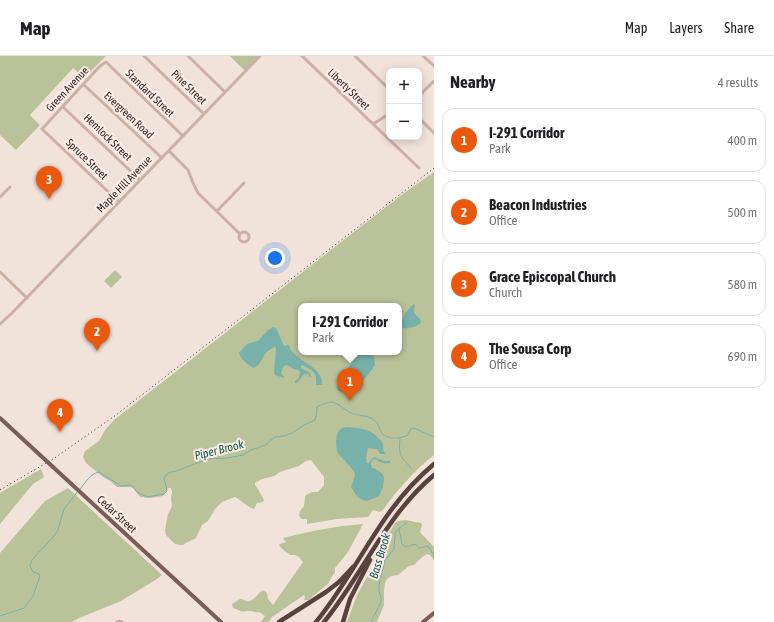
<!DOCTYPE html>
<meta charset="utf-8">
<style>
body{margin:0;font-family:"Asap Condensed",sans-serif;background:#f2f2f2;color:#202124}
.controls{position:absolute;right:12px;top:12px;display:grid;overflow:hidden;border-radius:8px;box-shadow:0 2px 10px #0003}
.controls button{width:36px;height:36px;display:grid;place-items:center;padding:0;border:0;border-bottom:1px solid #e0e0e0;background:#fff;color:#202124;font:20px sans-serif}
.you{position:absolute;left:275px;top:202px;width:14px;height:14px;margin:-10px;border:3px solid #fff;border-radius:50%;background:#1a73e8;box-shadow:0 0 0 6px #1a73e833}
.badge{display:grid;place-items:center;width:26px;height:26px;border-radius:50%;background:#ea580c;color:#fff;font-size:13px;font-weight:700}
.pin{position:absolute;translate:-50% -33px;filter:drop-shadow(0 1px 2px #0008)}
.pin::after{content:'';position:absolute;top:21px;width:14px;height:12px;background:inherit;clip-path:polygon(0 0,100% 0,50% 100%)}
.popup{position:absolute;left:298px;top:247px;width:104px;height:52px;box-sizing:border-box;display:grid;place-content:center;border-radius:8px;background:#fff;filter:drop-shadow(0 1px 3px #0005);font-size:13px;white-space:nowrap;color:#757577}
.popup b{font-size:15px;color:#202124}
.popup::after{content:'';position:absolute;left:50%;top:100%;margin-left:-8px;border:8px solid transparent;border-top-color:#fff}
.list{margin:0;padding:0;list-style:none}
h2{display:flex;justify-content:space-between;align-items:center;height:52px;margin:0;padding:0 16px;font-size:17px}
h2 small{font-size:13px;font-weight:400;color:#757577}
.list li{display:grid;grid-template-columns:26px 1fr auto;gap:12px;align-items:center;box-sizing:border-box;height:64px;margin:0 8px 8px;padding:0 8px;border:1px solid #e0e0e0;border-radius:12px}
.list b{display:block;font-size:15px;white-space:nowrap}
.list p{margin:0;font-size:13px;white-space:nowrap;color:#757577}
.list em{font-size:13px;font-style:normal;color:#757577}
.map{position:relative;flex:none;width:434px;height:566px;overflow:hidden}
header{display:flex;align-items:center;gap:24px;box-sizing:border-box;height:56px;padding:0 20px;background:#fff;border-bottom:1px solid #e0e0e0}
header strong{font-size:19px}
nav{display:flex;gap:22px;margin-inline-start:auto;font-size:14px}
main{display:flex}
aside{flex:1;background:#fff}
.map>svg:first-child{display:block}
</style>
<header>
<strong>Map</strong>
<nav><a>Map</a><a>Layers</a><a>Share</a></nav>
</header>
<main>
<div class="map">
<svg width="434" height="566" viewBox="0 0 434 566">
<rect width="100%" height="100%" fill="#f2e3da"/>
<g fill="#bac299" fill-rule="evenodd">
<path d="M0,0H106L84,22L73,12L30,59L40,69L16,94L0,79Z"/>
<path d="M230,0H259L245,15Z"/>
<path d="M434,116V399C416,413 396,435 383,454L380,456L373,454L368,461L337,463L307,468V463H302L299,460L300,455L304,450L305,441L306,439L312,436H318L324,429V421L311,404L306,405L299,410L280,416L274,420L262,423L255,427V429C259,434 261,439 264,444L263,446L257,447L254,453C247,451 242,445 235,441L222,446L215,453L208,465L202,469L196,482L186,487L183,489H180L175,488L166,479L165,474L168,458L172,450L171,442L172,436L171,432H169C165,434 166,438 163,440L151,442L140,441L133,432L130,431H117L110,425L103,421L86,407L83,401L85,395L99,385L105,374L114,364L327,197L400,140ZM301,250H399V296H301Z"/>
<path d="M115,214L122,221L111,232L104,225Z"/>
<path d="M41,413L44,421L33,428L0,468V437Z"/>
<path d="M68,432L162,519L157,523L121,545L77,563L72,566H0V497L45,445Z"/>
<path d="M406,464L421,467L422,469L420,476L434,491V504L430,499L427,498L421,502L414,509L409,510L398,519L391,520L387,523L385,527L384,535V549L377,566H347L357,539L375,507L383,487L395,467L398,465Z"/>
<path d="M363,468L348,496L335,512V516L331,522L328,528L308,544H304L305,541L304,539L272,561L269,566H261L265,560L259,556C255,557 254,555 250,555C243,555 244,557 238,554C234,552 233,553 232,548C235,547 238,543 241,543C245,543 246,547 250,545C256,542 258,537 263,534L267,537L268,543L273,549L303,506L299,501L295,499H290L280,491L279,489L280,488L286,486L283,482C310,475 336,470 363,468Z"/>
</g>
<g fill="#78b0aa">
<path d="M414,248L415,249C415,251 414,253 414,255C414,259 420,261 421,266C417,271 410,273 403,272L401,268C403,260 407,253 414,248Z"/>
<path d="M273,271L276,272L283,288L285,290L289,289C294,307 323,308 322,329H316C317,316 314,315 302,309L301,310V312L310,317L311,321H310L308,317L307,320L306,318H304L297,327H295V325L299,322L300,316C298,313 297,314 294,313C291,312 290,309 286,309L283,311L281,317L284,321V322L275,319L274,317L276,293L275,291C261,296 264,307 254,312C249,310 240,302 239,297L247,288L258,285L268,274Z"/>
<path d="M362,296H371L374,301L375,309C371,315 366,321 361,327C356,331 338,342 337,331C344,318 351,305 362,296Z"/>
<path d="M346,371C357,372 371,372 378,382C380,383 382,385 382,386C385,391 381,394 386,398H380L377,393L368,392L366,402L367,407H369C375,397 377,403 384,405C385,405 391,405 391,405L390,407C384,408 381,407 376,403L372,404L371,408L372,412H374C379,415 385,418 384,424C383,427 383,429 383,431L379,440L367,445C356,443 356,438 351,431C352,427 355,422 355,418C354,413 340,401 337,395C336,386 334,373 346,371Z"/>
</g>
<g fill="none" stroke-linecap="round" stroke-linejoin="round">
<g stroke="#78b0aa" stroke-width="1">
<path d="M400,383C399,390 399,397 403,403C406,407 409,408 411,413"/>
<path d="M80,433C86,426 90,418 99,416L121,430L130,429L133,430L137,436L147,441L164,438L167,435L164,422L167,418L171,416L177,415L207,403L227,402L243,399L251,394L265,389L275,381L284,380L292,377L304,369L315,364L316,360L317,351C320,349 328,346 332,346C338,347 345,354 351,357C357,360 369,359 374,364C379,367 379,373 382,377C388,384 401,383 408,379L410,374L414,372L434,381"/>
<path d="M399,473L402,488L404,490L407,491L415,488L419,492L427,490L430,492L434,501"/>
<path d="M0,560L24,552L33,540L40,520L39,518L33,516L30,510L32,504L54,480L58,474L64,453L78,435"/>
<path d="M371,566L381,546V542L379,535V529L385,504L394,493L395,481V477C399,471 404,470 407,466"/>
</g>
<g stroke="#cbb1a5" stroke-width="3">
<path d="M144,0L204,58"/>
<path d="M188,0L225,36"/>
<path d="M302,0L419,112"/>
<path d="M355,0L389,33"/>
<path d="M423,0L434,10"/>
<path d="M84,29L162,102"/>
<path d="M419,39L422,37L434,25"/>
<path d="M63,51L140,124"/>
<path d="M419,62L434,77"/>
<path d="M373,68L389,58"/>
<path d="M169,95L188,114L193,127L198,137L240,178"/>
<path d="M0,141L10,131"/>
<path d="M119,146L42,73L100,10L106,6L183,80"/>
<path d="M217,155L244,127"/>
<circle cx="244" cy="181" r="5"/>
<path d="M0,216L27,242"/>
<path d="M0,268L12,257L260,0"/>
<path d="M117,566L120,565L122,566"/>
</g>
<g stroke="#795d57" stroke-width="4">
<path d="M0,362L40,399"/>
<path d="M53,411L221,566"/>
<path d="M423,566L434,557"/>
</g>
<g stroke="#57423d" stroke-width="4.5">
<path d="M279,566L326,536L339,526L353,511"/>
<path d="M316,566C344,532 363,493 389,457C402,439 417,422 434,408"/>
<path d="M324,566C363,518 386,459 434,419"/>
<path d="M343,566L350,543L370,504"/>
</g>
<path stroke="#362927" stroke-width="1" stroke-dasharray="1 3" stroke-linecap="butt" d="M0,434L53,403L116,359L434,112"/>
<path stroke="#795d57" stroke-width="4" d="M40,399L53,411"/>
</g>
<g text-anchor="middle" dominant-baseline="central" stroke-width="4" stroke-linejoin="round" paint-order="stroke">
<g font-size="11" fill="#362927" stroke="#faeee6">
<text transform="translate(189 31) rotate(44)">Pine Street</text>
<text transform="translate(67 33) rotate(-47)">Green Avenue</text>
<text transform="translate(349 33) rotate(44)">Liberty Street</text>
<text transform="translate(150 37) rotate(44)">Standard Street</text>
<text transform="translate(129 59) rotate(43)">Evergreen Road</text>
<text transform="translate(108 81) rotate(44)">Hemlock Street</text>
<text transform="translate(87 103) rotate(44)">Spruce Street</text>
<text transform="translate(124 128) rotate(-46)">Maple Hill Avenue</text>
<text transform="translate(117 458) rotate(43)">Cedar Street</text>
</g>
<g font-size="12" font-style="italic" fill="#1b5953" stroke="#faeee6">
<text transform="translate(219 394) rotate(-14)">Piper Brook</text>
<text transform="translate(380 500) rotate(-73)">Bass Brook</text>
</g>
</g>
</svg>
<div class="controls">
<button>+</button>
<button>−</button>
</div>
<div class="you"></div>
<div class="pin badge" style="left:350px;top:345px">1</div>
<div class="popup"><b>I-291 Corridor</b>Park</div>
<div class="pin badge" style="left:97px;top:295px">2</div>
<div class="pin badge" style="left:49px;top:143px">3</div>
<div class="pin badge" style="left:60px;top:376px">4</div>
</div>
<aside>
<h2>Nearby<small>4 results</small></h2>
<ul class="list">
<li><span class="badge">1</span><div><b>I-291 Corridor</b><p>Park</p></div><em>400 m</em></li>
<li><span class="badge">2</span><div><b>Beacon Industries</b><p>Office</p></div><em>500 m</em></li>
<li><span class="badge">3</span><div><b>Grace Episcopal Church</b><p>Church</p></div><em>580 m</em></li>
<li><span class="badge">4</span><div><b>The Sousa Corp</b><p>Office</p></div><em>690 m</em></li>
</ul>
</aside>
</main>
